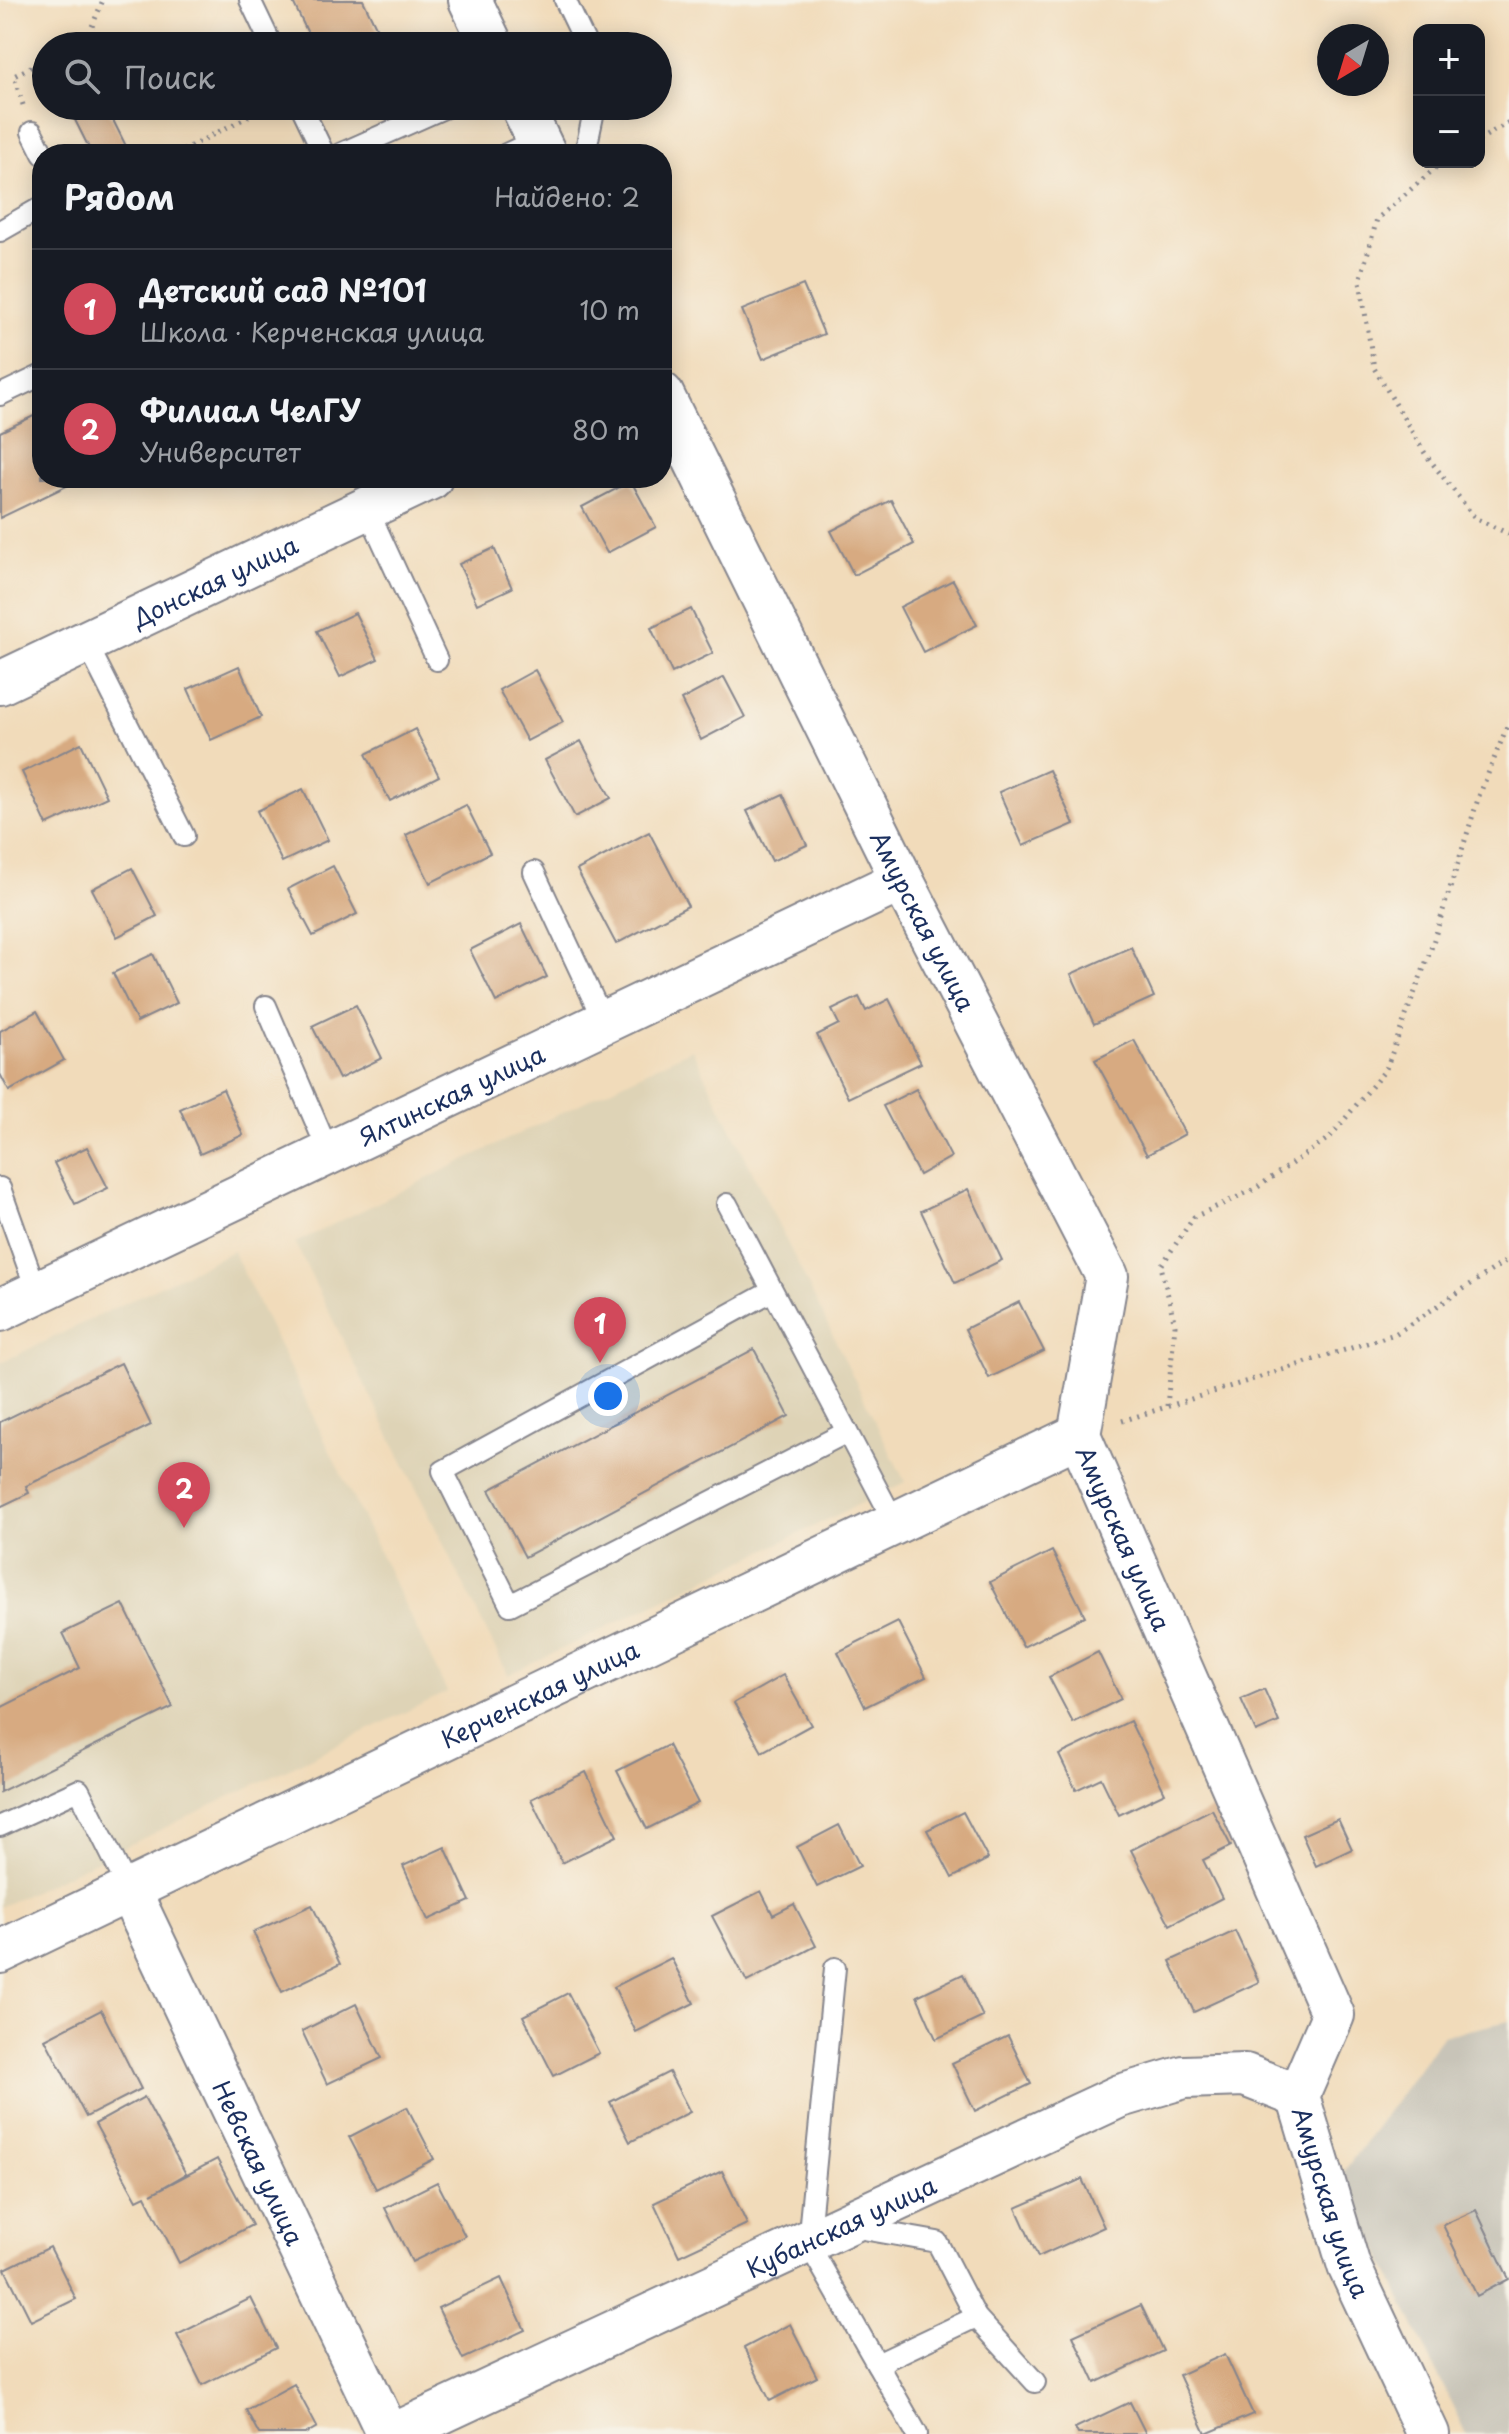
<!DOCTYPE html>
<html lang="ru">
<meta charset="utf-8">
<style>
body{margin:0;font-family:"Playpen Sans",sans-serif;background:#20242c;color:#f1f3f6}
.controls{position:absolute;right:24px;top:24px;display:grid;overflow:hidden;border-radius:16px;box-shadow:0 4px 20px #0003}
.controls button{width:72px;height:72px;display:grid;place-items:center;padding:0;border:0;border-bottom:2px solid #363941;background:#171b24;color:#f1f3f6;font:40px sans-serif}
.compass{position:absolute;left:1317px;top:24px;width:72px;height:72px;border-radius:50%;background:#171b24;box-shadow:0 4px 20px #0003;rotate:218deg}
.you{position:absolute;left:608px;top:1396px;width:28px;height:28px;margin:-20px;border:6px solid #fff;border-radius:50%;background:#1a73e8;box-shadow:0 0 0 12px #1a73e833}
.badge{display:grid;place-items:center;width:52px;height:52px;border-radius:50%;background:#d1495b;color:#fff;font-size:26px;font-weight:700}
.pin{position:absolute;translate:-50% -66px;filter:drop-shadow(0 2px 4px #0008)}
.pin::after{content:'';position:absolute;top:42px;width:28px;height:24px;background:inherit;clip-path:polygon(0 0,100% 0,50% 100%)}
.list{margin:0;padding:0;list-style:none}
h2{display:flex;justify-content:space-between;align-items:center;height:104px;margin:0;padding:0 32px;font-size:34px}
h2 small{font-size:26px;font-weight:400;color:#9ea1a6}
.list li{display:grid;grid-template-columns:52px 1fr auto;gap:24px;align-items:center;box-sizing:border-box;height:120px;padding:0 32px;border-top:2px solid #363941}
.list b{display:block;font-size:30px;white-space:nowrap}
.list p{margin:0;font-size:26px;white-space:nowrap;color:#9ea1a6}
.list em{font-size:26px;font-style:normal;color:#9ea1a6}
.icon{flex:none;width:44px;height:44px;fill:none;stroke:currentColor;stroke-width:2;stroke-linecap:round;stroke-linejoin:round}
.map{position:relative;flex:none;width:1509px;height:2434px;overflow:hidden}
.search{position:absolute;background:#171b24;box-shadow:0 4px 20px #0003;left:32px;top:32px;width:640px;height:88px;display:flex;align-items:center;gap:20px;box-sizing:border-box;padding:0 28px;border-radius:44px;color:#9ea1a6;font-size:30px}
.panel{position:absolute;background:#171b24;box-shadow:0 4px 20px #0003;left:32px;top:144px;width:640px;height:344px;border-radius:32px}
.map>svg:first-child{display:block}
</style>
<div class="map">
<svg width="1509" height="2434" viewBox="0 0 1509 2434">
<rect width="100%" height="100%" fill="#f7f3e8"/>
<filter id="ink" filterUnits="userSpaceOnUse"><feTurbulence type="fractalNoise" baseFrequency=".0125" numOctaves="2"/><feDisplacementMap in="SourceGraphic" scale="16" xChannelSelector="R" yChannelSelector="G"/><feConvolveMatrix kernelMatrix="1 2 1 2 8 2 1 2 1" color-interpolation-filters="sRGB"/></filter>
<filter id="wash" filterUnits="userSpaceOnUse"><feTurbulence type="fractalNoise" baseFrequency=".006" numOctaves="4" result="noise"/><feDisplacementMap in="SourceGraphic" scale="32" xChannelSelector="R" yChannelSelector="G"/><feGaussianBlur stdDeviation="1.8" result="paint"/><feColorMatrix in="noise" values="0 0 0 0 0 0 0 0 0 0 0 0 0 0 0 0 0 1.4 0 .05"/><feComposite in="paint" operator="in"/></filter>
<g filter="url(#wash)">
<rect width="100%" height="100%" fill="#f1dbba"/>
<g fill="#ded3b6">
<path d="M692,1049L905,1482L508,1675L295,1243Z"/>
<path d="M233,1251L447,1692L0,1907V1363Z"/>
</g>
<path fill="#c8c4b8" d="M1509,2021V2434H1466L1342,2174L1442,2036Z"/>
<g id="blocks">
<g fill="#d7aa81">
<path d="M292,0H363L385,46H314Z"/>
<path d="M68,106H106L126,146L109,154H92Z"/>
<path d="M343,106H374L349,118Z"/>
<path d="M803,285L824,334L763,359L742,310Z"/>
<path d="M42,412V478H83L0,518V432Z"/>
<path d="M631,481L656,527L607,553L582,507Z"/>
<path d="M891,500L914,544L854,575L831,531Z"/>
<path d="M494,548L512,588L477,604L459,564Z"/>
<path d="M953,580L977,625L923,652L900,607Z"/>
<path d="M691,609L713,653L672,673L651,628Z"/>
<path d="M355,613L378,659L340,677L317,631Z"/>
<path d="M239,666L261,717L211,740L188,689Z"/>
<path d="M535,670L563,722L527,741L499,690Z"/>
<path d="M724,677L745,717L701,740L681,700Z"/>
<path d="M415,729L439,776L390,801L366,754Z"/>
<path d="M581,741L611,798L575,817L545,760Z"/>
<path d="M81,743L107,797L47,825L22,772Z"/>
<path d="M1049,770L1074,824L1023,846L999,792Z"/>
<path d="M303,789L328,840L282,862L257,811Z"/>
<path d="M783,794L807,845L772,861L747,811Z"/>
<path d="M466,805L490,853L430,883L406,835Z"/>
<path d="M649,832L688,906L616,944L577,870Z"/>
<path d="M333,866L357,914L313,936L288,889Z"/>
<path d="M132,868L157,916L117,937L92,889Z"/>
<path d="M521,924L547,977L496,1002L470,950Z"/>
<path d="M1131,947L1154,997L1094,1024L1071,974Z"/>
<path d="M153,954L177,1003L137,1022L113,973Z"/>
<path d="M859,997L866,1011L889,999L921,1063L848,1098L817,1035L839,1024L832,1010Z"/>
<path d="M356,1005L382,1058L339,1079L312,1026Z"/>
<path d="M37,1011L64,1060L9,1091L0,1074V1031Z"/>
<path d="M1134,1040L1185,1134L1147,1155L1095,1060Z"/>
<path d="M223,1089L243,1135L200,1154L180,1109Z"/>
<path d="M916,1089L951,1157L919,1175L883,1106Z"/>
<path d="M87,1147L108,1188L75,1204L54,1163Z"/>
<path d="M968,1189L1002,1260L955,1283L921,1211Z"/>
<path d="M1019,1302L1044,1351L989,1378L965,1329Z"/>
<path d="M754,1349L789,1416L525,1557L489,1490Z"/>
<path d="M121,1363L151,1425L26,1486L29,1493L0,1507V1422Z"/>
<path d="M1052,1551L1085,1616L1023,1647L990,1582Z"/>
<path d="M123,1604L173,1707L0,1792V1708L80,1668L63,1633Z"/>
<path d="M898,1622L926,1677L865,1707L838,1652Z"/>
<path d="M1098,1652L1121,1699L1073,1723L1049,1677Z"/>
<path d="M783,1675L811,1725L762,1752L734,1703Z"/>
<path d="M1264,1689L1279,1722L1256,1732L1241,1699Z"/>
<path d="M1130,1721L1165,1793L1119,1815L1101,1778L1076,1790L1059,1755Z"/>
<path d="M668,1745L698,1803L647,1829L617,1771Z"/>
<path d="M586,1772L617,1836L562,1863L531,1799Z"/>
<path d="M1212,1809L1231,1846L1203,1860L1222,1898L1170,1925L1131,1850Z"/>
<path d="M963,1812L988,1859L952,1878L927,1830Z"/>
<path d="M1338,1819L1352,1849L1316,1866L1302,1835Z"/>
<path d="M839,1825L860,1866L817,1887L797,1847Z"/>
<path d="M445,1847L470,1901L428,1920L403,1866Z"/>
<path d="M761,1891L773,1915L794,1904L816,1946L747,1982L712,1916Z"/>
<path d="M312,1905L340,1964L282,1992L253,1932Z"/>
<path d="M1235,1931L1259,1982L1194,2012L1170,1961Z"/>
<path d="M671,1958L694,2003L636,2032L614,1987Z"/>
<path d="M963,1974L983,2017L936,2039L917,1996Z"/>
<path d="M568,1993L599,2053L554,2076L523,2016Z"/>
<path d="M356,2004L382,2058L327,2084L302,2031Z"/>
<path d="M101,2010L141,2089L86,2117L45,2039Z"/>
<path d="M1008,2036L1031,2084L975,2111L952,2063Z"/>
<path d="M669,2072L690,2112L630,2142L610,2102Z"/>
<path d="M144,2097L186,2174L151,2194L217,2159L252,2225L179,2263L145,2196L137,2200L95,2124Z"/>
<path d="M407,2107L434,2159L376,2189L349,2137Z"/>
<path d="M722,2171L747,2224L679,2256L654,2203Z"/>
<path d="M1082,2179L1104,2227L1038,2257L1016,2208Z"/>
<path d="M437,2182L465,2236L412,2262L385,2208Z"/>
<path d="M1476,2210L1509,2279L1477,2296L1443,2225Z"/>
<path d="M50,2247L76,2299L31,2321L5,2269Z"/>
<path d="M501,2278L525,2330L463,2359L438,2308Z"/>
<path d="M251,2298L276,2348L202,2385L177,2335Z"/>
<path d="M1141,2305L1163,2351L1095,2383L1073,2336Z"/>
<path d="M790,2324L817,2377L770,2401L744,2348Z"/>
<path d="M1225,2354L1253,2414L1206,2434L1179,2375Z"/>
<path d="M294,2384L317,2427L305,2434H259L246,2410Z"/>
<path d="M1130,2402L1146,2434H1078L1075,2428Z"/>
</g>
</g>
</g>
<g filter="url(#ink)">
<use href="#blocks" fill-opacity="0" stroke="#86858c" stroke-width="2"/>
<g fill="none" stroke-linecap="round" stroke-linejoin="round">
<g stroke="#86858c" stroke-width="24">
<g id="lane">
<path d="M250,0L272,46"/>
<path d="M565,0L587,46"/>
<path d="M301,106L324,154"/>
<path d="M32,132L43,154"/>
<path d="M340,154L448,106"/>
<path d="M506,154L538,139"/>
<path d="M585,154L595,106"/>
<path d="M0,231L42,207"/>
<path d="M0,395L42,375"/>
<path d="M367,508L437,660"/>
<path d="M86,642L184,836"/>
<path d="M534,872L604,1022"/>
<path d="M266,1006L329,1153"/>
<path d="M0,1188L37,1292"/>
<path d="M727,1204L895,1523"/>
<path d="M772,1291L443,1471L510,1605L847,1432"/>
<path d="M0,1826L79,1790L129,1890"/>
<path d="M835,1968L808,2243L917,2434"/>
<path d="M852,2227L937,2242L976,2317L1035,2382"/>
<path d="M877,2364L976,2317"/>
</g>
</g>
<g stroke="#86858c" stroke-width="46">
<g id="street">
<path d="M470,0L492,46"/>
<path d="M522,106L545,154"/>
<path id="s1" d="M662,394L902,880L1107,1276L1079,1435L1333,2015L1298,2096L1349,2266L1428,2434"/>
<path id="s2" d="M0,683L431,478"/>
<path id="s3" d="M0,1310L902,880"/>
<path id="s4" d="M129,1890L388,2434"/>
<path id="s5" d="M0,1952L1079,1435"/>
<path id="s6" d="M395,2434L1120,2096L1184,2077L1245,2075L1298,2096"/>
</g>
</g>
<g stroke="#86858c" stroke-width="5" stroke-dasharray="2 6" stroke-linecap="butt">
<path d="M69,46L88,36L103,0"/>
<path d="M23,105L14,76L46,59"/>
<path d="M1479,140L1509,122"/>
<path d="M176,154L268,106"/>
<path d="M1442,162L1377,219L1360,281L1374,368L1426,455L1475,518L1509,534"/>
<path d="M1167,1406L1175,1325L1161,1266L1194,1217L1255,1189L1330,1137L1386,1069L1431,949L1479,796L1509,722"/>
<path d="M1122,1421L1395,1334L1509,1259"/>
</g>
<use href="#lane" stroke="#fff" stroke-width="20"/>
<use href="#street" stroke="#fff" stroke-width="42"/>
</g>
</g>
<g text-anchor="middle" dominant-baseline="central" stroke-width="6" stroke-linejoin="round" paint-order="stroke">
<g font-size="24" fill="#1b2f5e" stroke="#f7f3e8">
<text stroke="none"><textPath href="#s2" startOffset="238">Донская улица</textPath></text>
<text stroke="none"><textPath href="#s1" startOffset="588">Амурская улица</textPath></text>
<text stroke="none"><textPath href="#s3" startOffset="500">Ялтинская улица</textPath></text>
<text stroke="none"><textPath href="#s1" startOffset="1262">Амурская улица</textPath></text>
<text stroke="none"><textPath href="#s5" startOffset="598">Керченская улица</textPath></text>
<text stroke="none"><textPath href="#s4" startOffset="302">Невская улица</textPath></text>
<text stroke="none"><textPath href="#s1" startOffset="1982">Амурская улица</textPath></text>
<text stroke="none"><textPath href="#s6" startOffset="492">Кубанская улица</textPath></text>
</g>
</g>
</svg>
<div class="controls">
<button>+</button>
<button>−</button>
</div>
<svg class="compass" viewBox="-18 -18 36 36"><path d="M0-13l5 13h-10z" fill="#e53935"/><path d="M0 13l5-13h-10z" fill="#9ea1a6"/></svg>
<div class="you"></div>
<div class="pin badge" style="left:600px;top:1363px">1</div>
<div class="pin badge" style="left:184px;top:1528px">2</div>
<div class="search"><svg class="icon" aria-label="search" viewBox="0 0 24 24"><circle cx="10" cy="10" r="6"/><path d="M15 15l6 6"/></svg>Поиск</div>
<section class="panel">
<h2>Рядом<small>Найдено: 2</small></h2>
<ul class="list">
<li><span class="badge">1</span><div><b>Детский сад №101</b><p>Школа · Керченская улица</p></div><em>10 m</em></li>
<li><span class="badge">2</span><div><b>Филиал ЧелГУ</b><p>Университет</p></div><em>80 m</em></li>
</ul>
</section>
</div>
